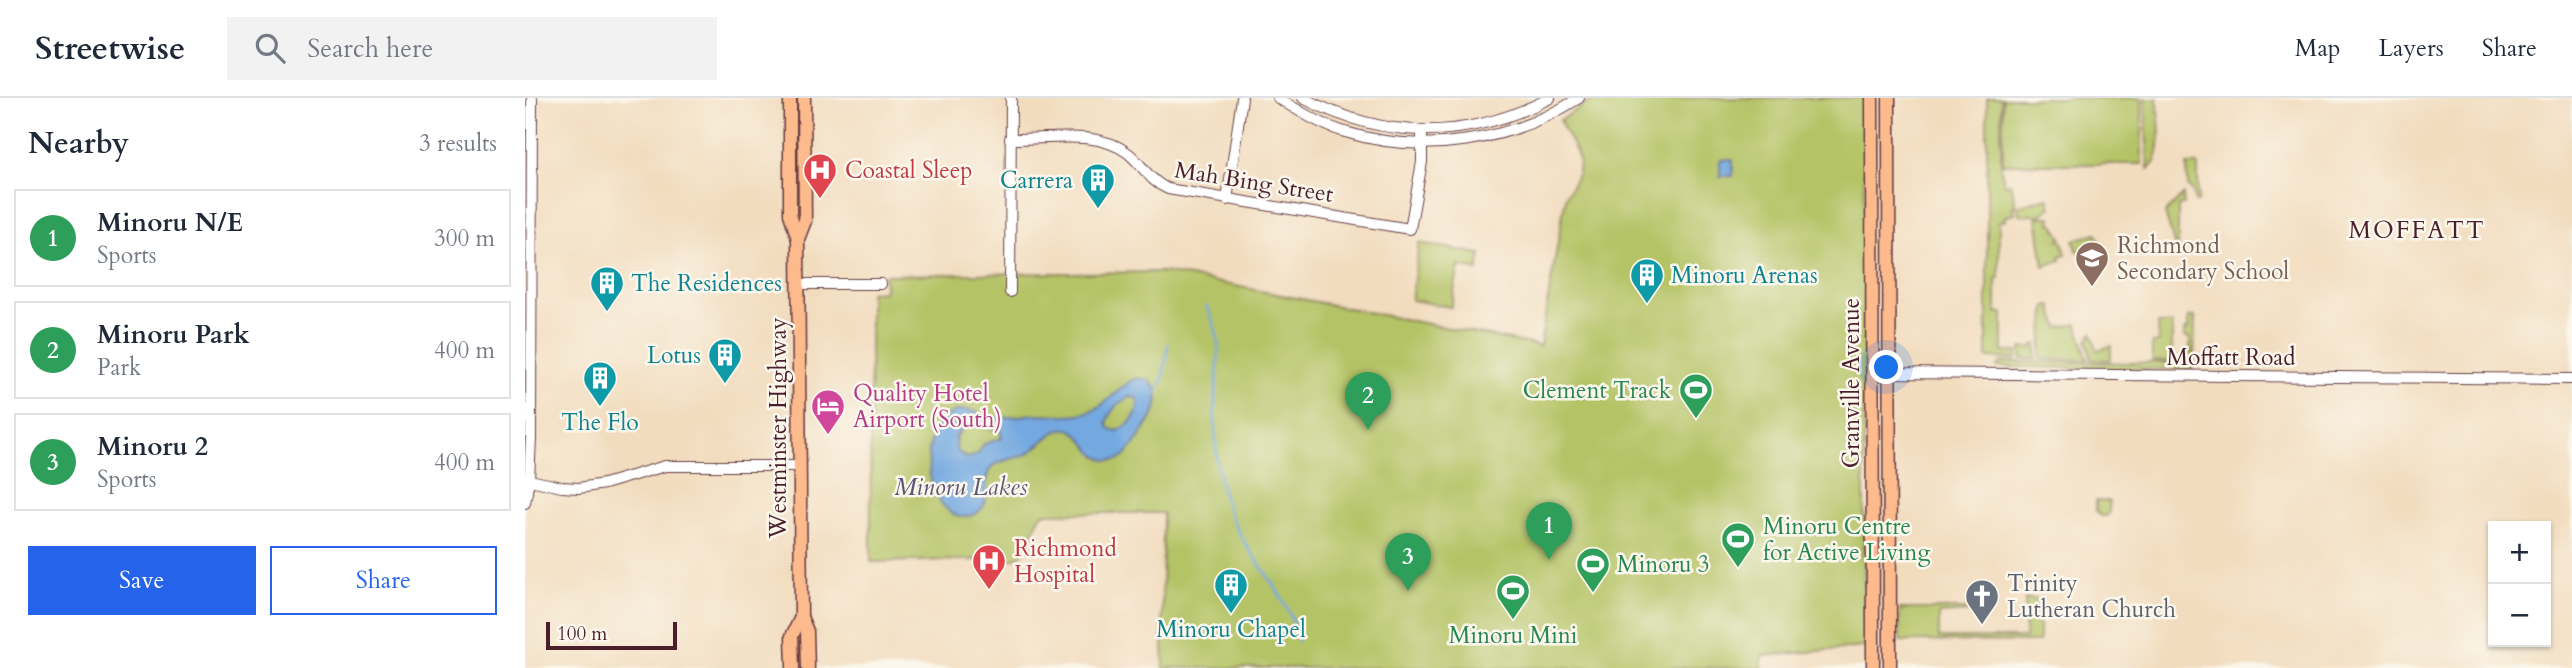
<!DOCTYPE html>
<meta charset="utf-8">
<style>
body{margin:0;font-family:Cardo,serif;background:#f2f2f3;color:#1f2937}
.controls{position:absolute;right:21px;bottom:21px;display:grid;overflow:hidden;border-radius:0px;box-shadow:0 2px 5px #0004}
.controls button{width:63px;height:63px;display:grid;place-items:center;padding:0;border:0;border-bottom:2px solid #e0e1e3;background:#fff;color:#1f2937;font:35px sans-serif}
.scale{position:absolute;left:21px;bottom:18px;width:131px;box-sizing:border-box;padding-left:7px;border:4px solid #4a1f2b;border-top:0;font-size:19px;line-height:24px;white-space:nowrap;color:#4a1f2b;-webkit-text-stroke:5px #fbf7ec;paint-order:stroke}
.you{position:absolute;left:1362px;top:270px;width:24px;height:24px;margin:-18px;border:5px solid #fff;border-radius:50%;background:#1a73e8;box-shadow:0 0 0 10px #1a73e833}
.badge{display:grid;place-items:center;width:46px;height:46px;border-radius:50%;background:#2563eb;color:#fff;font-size:23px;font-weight:700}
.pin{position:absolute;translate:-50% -58px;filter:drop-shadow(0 2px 4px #0008)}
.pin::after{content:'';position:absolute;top:37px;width:24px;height:21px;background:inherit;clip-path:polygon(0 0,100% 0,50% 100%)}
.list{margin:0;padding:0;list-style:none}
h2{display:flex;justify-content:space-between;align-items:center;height:91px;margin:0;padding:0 28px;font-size:30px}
h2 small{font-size:23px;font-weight:400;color:#747a83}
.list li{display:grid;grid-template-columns:46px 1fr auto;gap:21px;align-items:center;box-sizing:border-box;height:98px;margin:0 14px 14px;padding:0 14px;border:2px solid #e0e1e3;border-radius:0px}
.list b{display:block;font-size:26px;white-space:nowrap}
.list p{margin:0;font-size:23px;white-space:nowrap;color:#747a83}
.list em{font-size:23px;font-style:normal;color:#747a83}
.actions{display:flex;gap:14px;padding:21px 28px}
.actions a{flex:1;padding:16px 0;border:2px solid #2563eb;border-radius:0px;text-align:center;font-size:24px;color:#2563eb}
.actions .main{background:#2563eb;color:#fff}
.icon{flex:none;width:38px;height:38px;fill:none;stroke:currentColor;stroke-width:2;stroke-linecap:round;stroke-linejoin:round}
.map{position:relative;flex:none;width:2047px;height:570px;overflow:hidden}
header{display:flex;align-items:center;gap:42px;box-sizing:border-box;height:98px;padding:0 35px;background:#fff;border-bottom:2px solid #e0e1e3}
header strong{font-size:33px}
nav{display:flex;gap:38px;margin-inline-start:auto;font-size:24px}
.search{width:490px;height:63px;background:#f2f2f3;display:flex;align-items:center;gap:18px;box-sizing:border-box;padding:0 24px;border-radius:0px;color:#747a83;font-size:26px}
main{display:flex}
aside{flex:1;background:#fff}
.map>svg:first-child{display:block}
</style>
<header>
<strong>Streetwise</strong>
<div class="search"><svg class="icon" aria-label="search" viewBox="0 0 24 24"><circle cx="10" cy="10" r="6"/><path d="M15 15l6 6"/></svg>Search here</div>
<nav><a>Map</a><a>Layers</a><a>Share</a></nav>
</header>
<main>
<aside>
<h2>Nearby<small>3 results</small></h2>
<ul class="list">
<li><span class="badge" style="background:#2e9e5b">1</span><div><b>Minoru N/E</b><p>Sports</p></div><em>300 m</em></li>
<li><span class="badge" style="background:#2e9e5b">2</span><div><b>Minoru Park</b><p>Park</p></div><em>400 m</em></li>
<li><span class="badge" style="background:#2e9e5b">3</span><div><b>Minoru 2</b><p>Sports</p></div><em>400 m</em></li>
</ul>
<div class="actions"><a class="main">Save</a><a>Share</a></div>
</aside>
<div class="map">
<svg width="2047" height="570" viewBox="0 0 2047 570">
<rect width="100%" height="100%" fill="#fbf7ec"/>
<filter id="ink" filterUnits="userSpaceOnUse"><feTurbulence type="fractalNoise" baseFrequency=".0143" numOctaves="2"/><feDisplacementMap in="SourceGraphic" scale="14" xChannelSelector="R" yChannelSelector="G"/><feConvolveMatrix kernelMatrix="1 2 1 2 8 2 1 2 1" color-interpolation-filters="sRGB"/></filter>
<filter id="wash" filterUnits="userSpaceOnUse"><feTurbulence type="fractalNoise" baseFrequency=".00686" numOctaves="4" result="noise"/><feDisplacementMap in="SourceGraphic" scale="28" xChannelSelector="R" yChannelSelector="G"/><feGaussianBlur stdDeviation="1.57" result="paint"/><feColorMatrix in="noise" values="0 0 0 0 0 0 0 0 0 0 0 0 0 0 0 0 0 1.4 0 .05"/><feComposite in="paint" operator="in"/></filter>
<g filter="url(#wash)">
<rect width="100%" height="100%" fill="#f2dcbe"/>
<g fill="#b4c365" stroke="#7f7148" stroke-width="2">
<path d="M1071,0H1339V549L1237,558V570H639L637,521L638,415H518C504,431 511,453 488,461L346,464L345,194L360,193L359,177L639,174L1015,248L1041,97C1066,60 1049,56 1035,22Z"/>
<path d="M1462,0H1476V69L1479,87L1485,85L1491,108L1487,109L1490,116L1480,118V122L1474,123V180L1471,181V215H1478V254H1492V261L1462,260Z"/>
<rect x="1478" y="0" width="139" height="66"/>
<path d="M1620,0H1632C1634,18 1640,63 1623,71Z"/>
<path d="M1662,67H1673V104H1670L1668,94L1663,88Z"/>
<path d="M1658,97L1659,107L1653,108V159L1640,115Z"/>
<path d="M1523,99L1526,109L1516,117H1495L1492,108Z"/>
<path d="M1512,119H1526L1525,126L1528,125L1537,140L1534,142L1538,144L1541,156L1535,158L1536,162L1519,168Z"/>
<path d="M1572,135L1576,147L1552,153L1549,142Z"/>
<path d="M894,145L956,156L953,172L934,168L926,209L886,202Z"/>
<path d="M1526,207L1534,230L1552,226L1563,262L1515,261L1521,208Z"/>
<path d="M1663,219H1670L1669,263H1657V256L1665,255V240L1659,239V232H1663Z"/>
<path d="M1633,226H1647V263H1627V245H1634Z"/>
<path d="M1567,235L1572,252L1586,248V262H1567L1562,243Z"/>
<path d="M1512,246L1511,261H1496V250H1507L1509,247Z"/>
<path d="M1476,264L1659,265L1668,270L1665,274L1660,271L1472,269Z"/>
<path d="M1571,403H1584V415L1581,418H1576L1571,413Z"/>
<path d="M1500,501L1514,502V544L1375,543V511H1441V514H1445L1414,516V540H1500Z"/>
</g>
<g fill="#73a8e0" stroke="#5e6486" stroke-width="2" fill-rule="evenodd">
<path d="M1208,61V78H1195V62Z"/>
<path d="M612,280L624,282L631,290C633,296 633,304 631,311C630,318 604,355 598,359C593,363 583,363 578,361C560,356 556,322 532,333C521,338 513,350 502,356C491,361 476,361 467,369C452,383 477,417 434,419C397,405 391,328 431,313C443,309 457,317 468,319C482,321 497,317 511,316C526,316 545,319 559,315C584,309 593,287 612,280ZM605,298L613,301C614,317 606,326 593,333L585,331L582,326C584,312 594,305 605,298ZM447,327L475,332L477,340L459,346L452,357L441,360L432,353L430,339L440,328Z"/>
</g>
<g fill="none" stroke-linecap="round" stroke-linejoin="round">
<g stroke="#73a8e0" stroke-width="2.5">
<path d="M681,208C699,242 693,264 690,301C689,333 691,377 701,407C718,457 764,491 773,543"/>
<path d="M632,295L638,281L643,247"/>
</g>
</g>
</g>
<g filter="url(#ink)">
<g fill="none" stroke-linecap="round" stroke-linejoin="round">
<g stroke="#633b41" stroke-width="12">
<g id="minor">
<path d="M753,0C774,13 796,27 820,34C898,58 986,44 1054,0"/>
<path d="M778,0C861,43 942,43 1025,0"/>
<path d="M485,41C523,42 571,31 603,55C618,67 624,83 643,91L885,131L897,64V33"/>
<path d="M702,102L717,0"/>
<path d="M273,186H356"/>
<path d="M485,194L486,0"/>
<path d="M1364,275L2047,281"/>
<path d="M0,381L37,389L54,390L79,386L140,368H274"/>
<path d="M0,405L4,382L6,340L7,0"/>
</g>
</g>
<g stroke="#633b41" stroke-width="15">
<g id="major">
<path d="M265,0V116L273,141L276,519L267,538L268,570"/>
<path d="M1347,0L1348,570"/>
<path d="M1364,0L1365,570"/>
<path d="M273,141L280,123L279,0"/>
<path d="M276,519L282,533L283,570"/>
</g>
</g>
<use href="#minor" stroke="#fff" stroke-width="10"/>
<use href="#major" stroke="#fcba8d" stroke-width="12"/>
</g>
</g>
<defs>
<g id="hospital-pin" transform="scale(1.75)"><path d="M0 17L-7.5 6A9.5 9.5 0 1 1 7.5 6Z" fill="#e0444e" stroke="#fbf7ec"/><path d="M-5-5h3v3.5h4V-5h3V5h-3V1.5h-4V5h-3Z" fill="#fff"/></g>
<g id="building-pin" transform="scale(1.75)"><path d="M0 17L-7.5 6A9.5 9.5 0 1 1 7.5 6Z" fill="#0f9aa8" stroke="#fbf7ec"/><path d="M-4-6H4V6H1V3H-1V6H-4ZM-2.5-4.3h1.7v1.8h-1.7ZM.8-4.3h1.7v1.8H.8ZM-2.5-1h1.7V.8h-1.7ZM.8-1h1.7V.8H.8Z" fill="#fff"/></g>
<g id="school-pin" transform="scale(1.75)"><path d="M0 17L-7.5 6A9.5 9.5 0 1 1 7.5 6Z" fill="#8d6e63" stroke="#fbf7ec"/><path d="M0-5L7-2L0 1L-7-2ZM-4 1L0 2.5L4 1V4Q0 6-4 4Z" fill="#fff"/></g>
<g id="stadium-pin" transform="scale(1.75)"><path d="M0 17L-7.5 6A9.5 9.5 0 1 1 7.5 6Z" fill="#2e9e5b" stroke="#fbf7ec"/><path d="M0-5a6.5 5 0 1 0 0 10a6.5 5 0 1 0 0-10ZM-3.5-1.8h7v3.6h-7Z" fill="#fff"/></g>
<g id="hotel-pin" transform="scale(1.75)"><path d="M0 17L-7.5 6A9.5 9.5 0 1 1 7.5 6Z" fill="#d1479c" stroke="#fbf7ec"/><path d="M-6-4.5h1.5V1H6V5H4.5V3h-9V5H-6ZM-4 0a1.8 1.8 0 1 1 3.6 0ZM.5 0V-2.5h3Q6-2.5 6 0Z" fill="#fff"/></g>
<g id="church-pin" transform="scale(1.75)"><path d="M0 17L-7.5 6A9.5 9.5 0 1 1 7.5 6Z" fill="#6b7280" stroke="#fbf7ec"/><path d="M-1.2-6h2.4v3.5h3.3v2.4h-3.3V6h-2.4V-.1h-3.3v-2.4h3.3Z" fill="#fff"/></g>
</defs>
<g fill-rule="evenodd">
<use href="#hospital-pin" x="295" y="72"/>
<use href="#building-pin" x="573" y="82"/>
<use href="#school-pin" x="1567" y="160"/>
<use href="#building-pin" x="1122" y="177"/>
<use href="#building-pin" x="82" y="185"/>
<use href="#building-pin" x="200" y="257"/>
<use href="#building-pin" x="75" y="280"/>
<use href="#stadium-pin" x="1171" y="292"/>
<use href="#hotel-pin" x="303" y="308"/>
<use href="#stadium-pin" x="1213" y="441"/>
<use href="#hospital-pin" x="464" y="463"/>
<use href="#stadium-pin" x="1068" y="466"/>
<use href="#building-pin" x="706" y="487"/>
<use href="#stadium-pin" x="988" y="493"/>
<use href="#church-pin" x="1457" y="498"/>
</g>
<g text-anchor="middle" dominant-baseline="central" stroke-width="5" stroke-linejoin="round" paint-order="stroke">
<g font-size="23" fill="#be3a42" stroke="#fbf7ec" text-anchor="start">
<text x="320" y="72">Coastal Sleep</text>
<text x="489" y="450">Richmond<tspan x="489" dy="26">Hospital</tspan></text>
</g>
<g font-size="23" fill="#0d838f" stroke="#fbf7ec" text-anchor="end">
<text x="548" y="82">Carrera</text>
<text x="1146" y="177" text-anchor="start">Minoru Arenas</text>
<text x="106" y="185" text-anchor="start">The Residences</text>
<text x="176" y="257">Lotus</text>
<text x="75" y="324" text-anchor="middle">The Flo</text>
<text x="706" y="531" text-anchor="middle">Minoru Chapel</text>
</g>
<g font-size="23" fill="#4a1f2b" stroke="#fbf7ec">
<text transform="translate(729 84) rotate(9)">Mah Bing Street</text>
<text x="1706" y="259">Moffatt Road</text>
<text transform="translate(1326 285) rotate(-90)">Granville Avenue</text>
<text transform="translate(253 330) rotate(-90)">Westminster Highway</text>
</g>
<g font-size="23" fill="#785e54" stroke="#fbf7ec" text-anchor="start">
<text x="1592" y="147">Richmond<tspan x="1592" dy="26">Secondary School</tspan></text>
</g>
<g font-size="23" fill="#27864d" stroke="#fbf7ec" text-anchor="start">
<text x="1146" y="292" text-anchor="end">Clement Track</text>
<text x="1238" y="428">Minoru Centre<tspan x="1238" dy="26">for Active Living</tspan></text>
<text x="1092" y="466">Minoru 3</text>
<text x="988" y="537" text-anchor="middle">Minoru Mini</text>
</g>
<g font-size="23" fill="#b23c85" stroke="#fbf7ec" text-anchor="start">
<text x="328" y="295">Quality Hotel<tspan x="328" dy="26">Airport (South)</tspan></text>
</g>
<g font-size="23" fill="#5b616d" stroke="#fbf7ec" text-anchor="start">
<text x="1482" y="485">Trinity<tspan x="1482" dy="26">Lutheran Church</tspan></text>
</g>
<g font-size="24" letter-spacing="2" fill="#4a1f2b" stroke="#fbf7ec">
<text x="1892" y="132">MOFFATT</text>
</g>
<g font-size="24" font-style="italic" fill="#5a5673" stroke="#fbf7ec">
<text x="436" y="389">Minoru Lakes</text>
</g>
</g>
</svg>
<div class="controls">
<button>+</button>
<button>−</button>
</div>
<div class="scale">100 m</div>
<div class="you"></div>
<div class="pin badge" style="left:1024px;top:462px;background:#2e9e5b">1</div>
<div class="pin badge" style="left:843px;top:332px;background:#2e9e5b">2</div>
<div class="pin badge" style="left:883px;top:493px;background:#2e9e5b">3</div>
</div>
</main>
